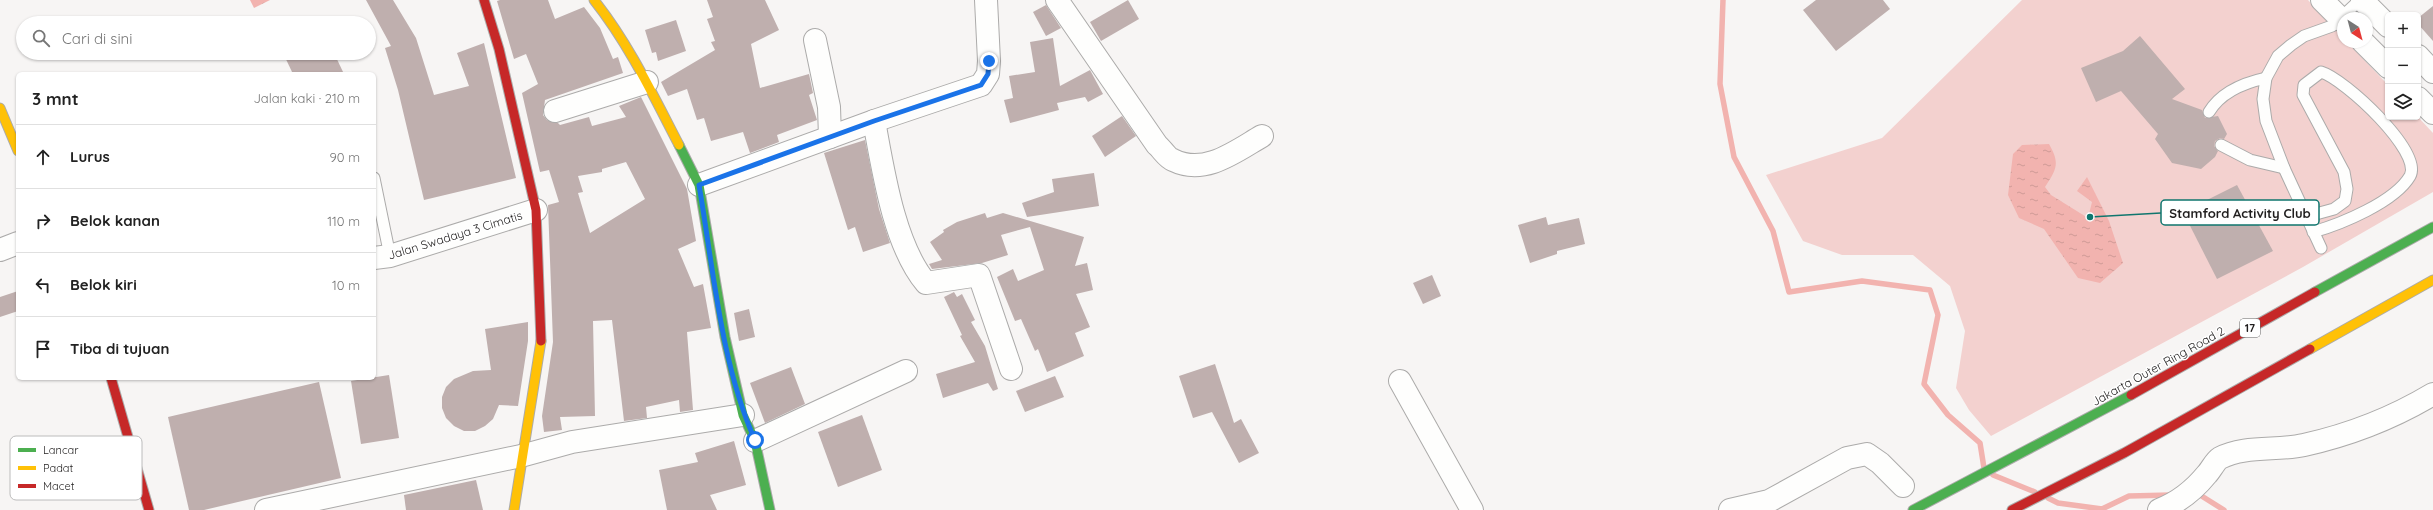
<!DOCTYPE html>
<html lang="id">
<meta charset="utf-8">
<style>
body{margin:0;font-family:Quicksand,sans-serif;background:#f2f2f2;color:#222}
.controls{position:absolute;right:12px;top:12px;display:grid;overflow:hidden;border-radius:6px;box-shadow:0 1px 3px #0004}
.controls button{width:36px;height:36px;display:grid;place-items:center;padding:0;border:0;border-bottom:1px solid #e0e0e0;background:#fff;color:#222;font:20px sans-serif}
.compass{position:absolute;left:2337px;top:12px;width:36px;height:36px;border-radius:50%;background:#fff;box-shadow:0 1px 3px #0004;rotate:144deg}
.stop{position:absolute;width:12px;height:12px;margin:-9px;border:3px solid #1a73e8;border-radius:50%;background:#fff}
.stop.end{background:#1a73e8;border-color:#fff;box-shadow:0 1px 4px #0008}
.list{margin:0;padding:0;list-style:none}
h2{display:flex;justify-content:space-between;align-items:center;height:52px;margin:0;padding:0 16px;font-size:17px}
h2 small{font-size:13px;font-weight:400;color:#767676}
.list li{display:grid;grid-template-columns:26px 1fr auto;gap:12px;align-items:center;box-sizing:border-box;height:64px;padding:0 16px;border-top:1px solid #e0e0e0}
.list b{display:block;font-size:15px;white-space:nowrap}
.list em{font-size:13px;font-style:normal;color:#767676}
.icon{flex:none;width:22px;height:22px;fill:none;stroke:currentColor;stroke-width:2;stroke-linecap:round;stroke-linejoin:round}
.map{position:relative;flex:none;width:2433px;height:510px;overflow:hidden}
.search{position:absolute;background:#fff;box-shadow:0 1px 3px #0004;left:16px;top:16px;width:360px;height:44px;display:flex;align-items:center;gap:10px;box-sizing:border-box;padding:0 14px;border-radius:22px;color:#767676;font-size:15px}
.panel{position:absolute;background:#fff;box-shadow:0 1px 3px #0004;left:16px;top:72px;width:360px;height:308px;border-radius:6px}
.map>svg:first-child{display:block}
</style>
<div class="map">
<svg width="2433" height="510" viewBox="0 0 2433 510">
<defs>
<pattern id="water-ripples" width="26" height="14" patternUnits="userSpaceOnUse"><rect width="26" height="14" fill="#f2b3af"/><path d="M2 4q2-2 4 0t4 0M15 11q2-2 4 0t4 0" fill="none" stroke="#cf9a96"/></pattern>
</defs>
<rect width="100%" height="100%" fill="#f7f5f4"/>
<path fill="#f3d1cf" d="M2022,0H2308L2343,38V42H2347L2388,85V117H2418L2433,133V192L2303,267L1991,436L1969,410L1956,388L1965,331L1950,286L1913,255H1842L1803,241L1766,175L1882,138Z"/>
<g fill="url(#water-ripples)">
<path d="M250,0H270L254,8Z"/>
<path d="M2049,144C2060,163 2057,169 2045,187L2051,195L2088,218L2092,202L2077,191L2087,177L2109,221L2123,263L2100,283L2078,278L2044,229L2019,218L2008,195L2013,154L2022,145Z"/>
</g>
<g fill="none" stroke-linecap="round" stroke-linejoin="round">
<g stroke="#f2b3af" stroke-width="5.5">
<path d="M1723,0L1720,84L1734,157L1773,231L1789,292L1862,281L1930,290L1938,315L1924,384L1948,415L1980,443L1984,468"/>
<path d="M1993,475L2035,492"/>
<path d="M2194,495H2200L2224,510"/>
<path d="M2048,498L2058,503L2102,509L2129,496L2171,495"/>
</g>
</g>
<g fill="#bfafae" fill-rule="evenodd">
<path d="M366,0H393L416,38L434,95L469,86L457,53L484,43L516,178L424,200L398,90L385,48L391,46Z"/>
<path d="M500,0H548L555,19L584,7L600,28L613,59L618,57L623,73L545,100L543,115L547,120L558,123L560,125L589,117L592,126L626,117L619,106L641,97L687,189L696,241L678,249L694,287L703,284L711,328L687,332L693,410L680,412L679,400L646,407L647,418L624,421L612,320L593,321L595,416L560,417L562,430L544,432L542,416L553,342L548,205L559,202L549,170L540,172L522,93L538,84L526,54L514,59L497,1ZM626,162L645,199L590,233L578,193L583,192L578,176L602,172V169Z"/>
<path d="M707,0H765L779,30L751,44L760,88L809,74L813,93L809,95L817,120L777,135L779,142L750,153L743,132L711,141L704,118L697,120L687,89L668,96L661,82L715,50L711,42L715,41L707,19L713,17Z"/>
<path d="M1128,0L1139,19L1101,41L1090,22Z"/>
<path d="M1816,0H1883L1890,9L1836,51L1803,10Z"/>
<path d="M1046,5L1061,28L1046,36L1033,12Z"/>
<path d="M2433,6V41L2418,24V18Z"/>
<path d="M676,20L686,51L658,61L656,52L652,53L645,30Z"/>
<path d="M2140,36L2185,89L2172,99L2202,110L2205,118L2218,116L2227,134L2224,139L2220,138L2215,141L2214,146L2218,151L2215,157L2201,169L2172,163L2155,139L2158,134L2121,91L2096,102L2081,68L2123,51Z"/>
<path d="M1053,38L1060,86L1090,70L1103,94L1088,102L1085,97L1057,103L1059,110L1010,123L1004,100L1013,98L1009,76L1035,72L1030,42Z"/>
<path d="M283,53H334L344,74H293Z"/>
<path d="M1122,116L1136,136L1105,157L1092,136Z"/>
<path d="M865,140L879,209L890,243L863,252L855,227L848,230L824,153Z"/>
<path d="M1094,173L1099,206L1027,217L1022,203L1054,192L1052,179Z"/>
<path d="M2237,185L2273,251L2217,279L2183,212Z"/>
<path d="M985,213L987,218L1003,213L1084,237L1075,266L1087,263L1093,290L1076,294L1090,327L1075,333L1084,356L1047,372L1038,349L1035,351L1021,319L1015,321L997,277L1013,269L1018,281L1044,270L1030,227L1001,235L1008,255L982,263L932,269L929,264L942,260L930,242L944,232L943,230L957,222Z"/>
<path d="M1546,217L1548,225L1579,218L1585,244L1557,251V254L1530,263L1518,225Z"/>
<path d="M1432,275L1441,296L1423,304L1413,283Z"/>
<path d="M18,291V311L0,317V297Z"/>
<path d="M954,292L957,297L962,294L975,320L971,322L985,346L998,389L993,391L988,383L943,398L936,374L975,362L960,336L962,335L944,297Z"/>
<path d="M749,309L755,337L739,341L734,313Z"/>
<path d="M528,322V341L518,406L499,405L493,419L485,426L475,431H464L454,426L446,418L442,408V397L446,387L454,379L473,371L491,370L485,329Z"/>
<path d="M1215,364L1234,423L1241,419L1259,453L1239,463L1212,412L1193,418L1179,376Z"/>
<path d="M791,367L805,404L765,423L750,383Z"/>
<path d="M389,375L399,438L361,444L351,381Z"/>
<path d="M1055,376L1064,397L1025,412L1016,391Z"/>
<path d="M319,382L341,478L204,510H189L168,417Z"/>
<path d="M862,415L882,470L838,487L818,432Z"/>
<path d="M734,441L746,485L710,495L717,510H667L659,470L698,462L695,453Z"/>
<path d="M476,480L483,510H406L404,495Z"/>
</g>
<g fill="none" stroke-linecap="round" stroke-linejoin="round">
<g stroke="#acabaa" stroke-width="13">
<g id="lane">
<path d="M2209,112C2221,92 2243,83 2266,78"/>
<path d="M2221,145L2250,160L2284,168"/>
<path d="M374,178L390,256"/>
<path d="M2305,217L2334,209L2345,201L2347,189L2344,172L2303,95L2304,85L2321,72C2345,79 2423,152 2410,176C2395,202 2341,224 2313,232"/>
<path d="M2321,248L2284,168L2266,121L2263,99L2266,78L2278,56L2291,45L2304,36L2332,26L2360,0"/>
</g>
</g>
<g stroke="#acabaa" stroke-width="24">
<g id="street">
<path d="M1057,0L1157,145C1162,149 1167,158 1173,160C1205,176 1236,151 1262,136"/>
<path d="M2322,0L2343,21"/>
<path d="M2362,0L2388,26"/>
<path d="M815,40L829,107L830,137"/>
<path d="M2363,42L2388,67"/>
<path d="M2418,56L2433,72"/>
<path d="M2418,98L2433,113"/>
<path d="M555,111L647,82"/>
<path d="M874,121C883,170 894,245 926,283L979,275L1011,369"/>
<path d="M699,185L874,121L981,85L988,74L989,61L986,0"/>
<path d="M0,250L18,243"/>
<path d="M374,258L390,256L536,210"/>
<path d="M1400,381L1472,510"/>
<path d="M755,441L906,371"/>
<path d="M266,510L521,456L572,442L743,415"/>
<path d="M1730,510L1769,501L1847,458L1867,454L1880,463L1903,486"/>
<path d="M2159,510C2177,503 2194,490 2207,474C2211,470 2215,461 2220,458C2244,445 2278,451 2304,445C2349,435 2393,418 2433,394"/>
</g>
</g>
<g stroke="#acabaa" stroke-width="11">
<g id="fast">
<path d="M679,145L699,185L725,337L743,415L755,441L770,510"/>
<path d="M2315,292L2433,227"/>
<path d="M1913,510L2131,395"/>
</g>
</g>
<g stroke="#acabaa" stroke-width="11">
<g id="slow">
<path d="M594,0C629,44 653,95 679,145"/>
<path d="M0,108L18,151"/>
<path d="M2310,349L2433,280"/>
<path d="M514,510L541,341"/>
</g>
</g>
<g stroke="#acabaa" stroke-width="11">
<g id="jam">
<path d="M484,0L499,49L536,210L541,341"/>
<path d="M111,378L149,510"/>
<path d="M2131,395L2315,292"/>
<path d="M2012,510L2124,453L2310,349"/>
</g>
</g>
<use href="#lane" stroke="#fefefd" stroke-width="11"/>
<use href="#street" stroke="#fefefd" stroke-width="22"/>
<use href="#fast" stroke="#4caf50" stroke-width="9"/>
<use href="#slow" stroke="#ffc107" stroke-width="9"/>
<use href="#jam" stroke="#c62828" stroke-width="9"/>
</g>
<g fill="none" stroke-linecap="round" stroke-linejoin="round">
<path stroke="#1a73e8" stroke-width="5" d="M755,440C721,365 713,266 699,185L874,121L981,85L988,74L989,61"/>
</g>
<g text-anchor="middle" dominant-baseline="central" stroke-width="3" stroke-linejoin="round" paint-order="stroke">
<rect fill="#fff" stroke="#636262" stroke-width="1" x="2240" y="319" width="20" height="18" rx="3"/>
<g font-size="11" font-weight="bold" fill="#201e1e">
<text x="2250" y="328">17</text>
</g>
<g font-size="12" fill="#201e1e" stroke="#fff">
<text transform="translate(455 235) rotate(-17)">Jalan Swadaya 3 Cimatis</text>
<text transform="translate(2158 366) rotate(-29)">Jakarta Outer Ring Road 2</text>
</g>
</g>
<rect x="10" y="436" width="132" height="64" rx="6" fill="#fff" stroke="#bcbcbc" stroke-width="1"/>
<rect x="18" y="448" width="18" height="4" fill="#4caf50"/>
<rect x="18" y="466" width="18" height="4" fill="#ffc107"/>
<rect x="18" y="484" width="18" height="4" fill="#c62828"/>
<g font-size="11" fill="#201e1e">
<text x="43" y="454">Lancar</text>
<text x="43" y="472">Padat</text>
<text x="43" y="490">Macet</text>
</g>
<path fill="none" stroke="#0f766e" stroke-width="1.5" d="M2090 217L2161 213"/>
<circle fill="#0f766e" stroke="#fff" stroke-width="1.5" cx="2090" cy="217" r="4"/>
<rect fill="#fff" stroke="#0f766e" stroke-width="1.5" x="2161" y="200" width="158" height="25" rx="4"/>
<g font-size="13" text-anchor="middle" font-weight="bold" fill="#201e1e">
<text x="2240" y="218">Stamford Activity Club</text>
</g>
</svg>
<div class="controls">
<button>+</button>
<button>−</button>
<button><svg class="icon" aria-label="layers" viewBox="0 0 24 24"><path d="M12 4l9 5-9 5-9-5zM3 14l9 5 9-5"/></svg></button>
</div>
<svg class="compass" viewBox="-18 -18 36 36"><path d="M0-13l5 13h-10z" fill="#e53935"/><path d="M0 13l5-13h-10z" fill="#767676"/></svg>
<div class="stop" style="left:755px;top:440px"></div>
<div class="stop end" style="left:989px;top:61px"></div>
<div class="search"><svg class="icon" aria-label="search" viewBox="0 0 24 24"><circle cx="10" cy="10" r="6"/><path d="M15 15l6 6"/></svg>Cari di sini</div>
<section class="panel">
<h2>3 mnt<small>Jalan kaki · 210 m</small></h2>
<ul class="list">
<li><svg class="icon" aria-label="ahead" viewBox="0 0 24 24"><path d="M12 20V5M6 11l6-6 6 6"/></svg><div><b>Lurus</b></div><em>90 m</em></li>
<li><svg class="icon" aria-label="right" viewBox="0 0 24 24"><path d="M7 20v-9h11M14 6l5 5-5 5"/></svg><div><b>Belok kanan</b></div><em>110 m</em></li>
<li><svg class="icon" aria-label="left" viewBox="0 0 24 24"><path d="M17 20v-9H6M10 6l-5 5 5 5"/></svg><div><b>Belok kiri</b></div><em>10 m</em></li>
<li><svg class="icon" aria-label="arrive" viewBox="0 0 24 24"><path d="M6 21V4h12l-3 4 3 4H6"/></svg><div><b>Tiba di tujuan</b></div></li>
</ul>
</section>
</div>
